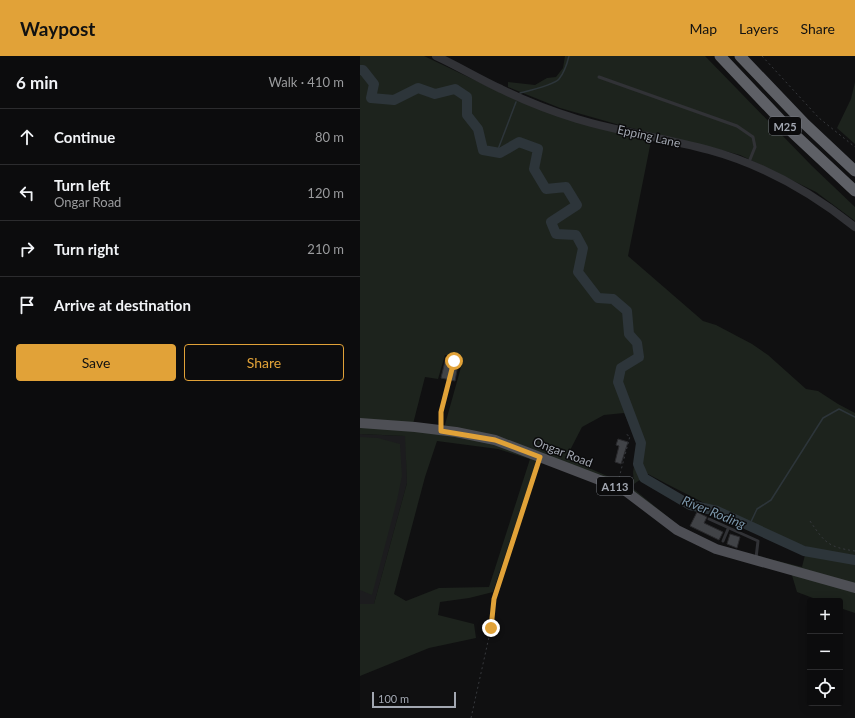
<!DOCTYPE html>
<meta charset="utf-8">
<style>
body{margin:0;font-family:Lato,sans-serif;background:#151516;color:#f1f3f6}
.controls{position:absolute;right:12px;bottom:12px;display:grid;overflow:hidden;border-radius:4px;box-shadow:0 2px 10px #0003}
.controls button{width:36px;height:36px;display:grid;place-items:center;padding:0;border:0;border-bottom:1px solid #2c2c2e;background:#0c0c0d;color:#f1f3f6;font:20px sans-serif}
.scale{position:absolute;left:12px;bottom:10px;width:84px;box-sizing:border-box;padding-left:4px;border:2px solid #a2a7b1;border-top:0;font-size:11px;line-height:14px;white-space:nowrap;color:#a2a7b1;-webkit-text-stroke:3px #0b0b0c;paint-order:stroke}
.stop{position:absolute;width:12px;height:12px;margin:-9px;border:3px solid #e1a238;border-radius:50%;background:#fff}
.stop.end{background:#e1a238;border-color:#fff;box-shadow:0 1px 4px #0008}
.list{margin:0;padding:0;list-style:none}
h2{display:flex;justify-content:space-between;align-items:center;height:52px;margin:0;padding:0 16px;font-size:17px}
h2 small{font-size:13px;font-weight:400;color:#9a9b9d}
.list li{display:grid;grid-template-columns:26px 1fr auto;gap:12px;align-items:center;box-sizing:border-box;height:56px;padding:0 16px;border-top:1px solid #2c2c2e}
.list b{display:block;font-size:15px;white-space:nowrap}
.list p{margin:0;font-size:13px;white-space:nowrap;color:#9a9b9d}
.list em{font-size:13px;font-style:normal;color:#9a9b9d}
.actions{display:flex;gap:8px;padding:12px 16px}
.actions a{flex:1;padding:9px 0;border:1px solid #e1a238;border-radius:4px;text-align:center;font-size:14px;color:#e1a238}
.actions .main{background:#e1a238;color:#111}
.icon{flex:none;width:22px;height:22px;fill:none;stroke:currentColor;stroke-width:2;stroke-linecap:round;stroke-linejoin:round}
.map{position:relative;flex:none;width:495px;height:662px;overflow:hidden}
header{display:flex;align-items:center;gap:24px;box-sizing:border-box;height:56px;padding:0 20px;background:#e1a238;color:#111}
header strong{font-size:19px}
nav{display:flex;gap:22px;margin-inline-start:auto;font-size:14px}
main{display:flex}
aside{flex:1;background:#0c0c0d}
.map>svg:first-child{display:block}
</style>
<header>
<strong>Waypost</strong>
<nav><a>Map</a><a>Layers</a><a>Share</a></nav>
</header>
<main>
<aside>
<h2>6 min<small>Walk · 410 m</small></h2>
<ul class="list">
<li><svg class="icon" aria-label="ahead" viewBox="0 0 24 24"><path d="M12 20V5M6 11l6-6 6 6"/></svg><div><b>Continue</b></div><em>80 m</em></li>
<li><svg class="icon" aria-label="left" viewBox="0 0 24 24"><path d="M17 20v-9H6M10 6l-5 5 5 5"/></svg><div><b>Turn left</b><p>Ongar Road</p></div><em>120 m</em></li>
<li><svg class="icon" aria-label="right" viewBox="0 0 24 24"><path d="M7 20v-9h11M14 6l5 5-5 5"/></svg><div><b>Turn right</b></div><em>210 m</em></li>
<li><svg class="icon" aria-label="arrive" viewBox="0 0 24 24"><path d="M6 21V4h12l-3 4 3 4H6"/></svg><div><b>Arrive at destination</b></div></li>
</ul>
<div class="actions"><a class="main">Save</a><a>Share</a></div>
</aside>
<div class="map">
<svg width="495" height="662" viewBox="0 0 495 662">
<rect width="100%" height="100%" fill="#101011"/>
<path fill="#1c1c1e" d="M0,378L46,380L47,427L14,548L0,549Z"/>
<g fill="#1d231d" fill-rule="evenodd">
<path d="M0,0H64L144,38L291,85L268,200L343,265L356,269L392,288L408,299L446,333L458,335L478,348L495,357V557L480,552V545H461L437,536L431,516L356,495L262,436L177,403L133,536L109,542L80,546L78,559L114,568L116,582L69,592L0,620V548H14L47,427L45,380L0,378ZM85,299L103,304L84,372L53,368L65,321L78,323ZM264,357L278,387L273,416L274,428L288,418C339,445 392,472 447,491L442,511L358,490L319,470L270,430L206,402L222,371L244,359ZM77,385L138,393L170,403L129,531L79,532L46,545L34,538L65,421Z"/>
<path d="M205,0H345L452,110L495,151V165L456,136L399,108L380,99L334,87L263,70L200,52L148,31V26L175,29L187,22L196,21L203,12Z"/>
<path d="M495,26V88L477,72L491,43Z"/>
<path d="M0,381L18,382L40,388L42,420L37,444L12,539L0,534Z"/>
</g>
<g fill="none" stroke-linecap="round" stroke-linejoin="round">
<g stroke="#2d353a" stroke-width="1.5">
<path d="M160,37C168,35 194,29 199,23C204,17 207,8 209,0"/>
<path d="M137,96L156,46"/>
<path d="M389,470L397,453L411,444L463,362L479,353L495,361"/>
</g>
<path stroke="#2d353a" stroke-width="10" d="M0,14H3L14,28L11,42L34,44L58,32L75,38L95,33L107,41V59L118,73L123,94L140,97L159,86L178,93L174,113L186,133L206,131L217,149L191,166L196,178L216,179L223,192L218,216L238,242L253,243L267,255L269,278L277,287L279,301L261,312L258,326L281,387L278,408L284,422L330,449L357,455L444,495L495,504"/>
</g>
<g fill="#414347" stroke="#2a2a2d">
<path d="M86,301L94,303L91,313L97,314L95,325L81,322Z"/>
<path d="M258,383L268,386L261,408L255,406L259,390L256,389Z"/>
<path d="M337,456L347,461L344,467L363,476L359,484L330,470Z"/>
<path d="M370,478L380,481L377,492L367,488Z"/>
</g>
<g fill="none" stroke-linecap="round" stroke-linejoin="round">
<g stroke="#37393d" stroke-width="1" stroke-dasharray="2 3" stroke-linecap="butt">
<path d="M402,0L459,62L495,91"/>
<path d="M81,366L82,350L94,305"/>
<path d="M259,422L270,380L265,378"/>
<path d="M450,465C465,487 468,491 495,495"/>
<path d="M111,662L131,572L134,543L177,408"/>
</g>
<g stroke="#313236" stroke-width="3">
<path d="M239,21L377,70L393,81L395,91L389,106"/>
<path d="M349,463L398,485L396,502"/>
<path d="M363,485L368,473"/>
</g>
<path stroke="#313236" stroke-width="8" d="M76,0C98,10 119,23 141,33C165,45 191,55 217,63C260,76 305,82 349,94C404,109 451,136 495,171"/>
<path stroke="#4e4f55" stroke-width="10" d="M0,367L55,371L96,376L135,384L263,433L317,474L356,493L495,532"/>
<g stroke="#5e6066" stroke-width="11">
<path d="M360,0L433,77L495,135"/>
<path d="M380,0L445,68L495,115"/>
</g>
</g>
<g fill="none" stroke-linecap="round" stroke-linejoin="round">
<path stroke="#e1a238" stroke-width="5" d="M94,305L81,356V375L135,384L180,401L134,543L131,572"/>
</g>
<g text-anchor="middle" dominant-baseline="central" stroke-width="3" stroke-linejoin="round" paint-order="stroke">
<g fill="#0b0b0c" stroke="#757880" stroke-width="1">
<rect x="409" y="61" width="32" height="18" rx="3"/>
<rect x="237" y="421" width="36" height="18" rx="3"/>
</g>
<g font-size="11" font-weight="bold" fill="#a2a7b1">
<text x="425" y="70">M25</text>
<text x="255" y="430">A113</text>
</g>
<g font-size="12" fill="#a2a7b1" stroke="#0b0b0c">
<text transform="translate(289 80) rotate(13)">Epping Lane</text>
<text transform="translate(203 396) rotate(21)">Ongar Road</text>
</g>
<g font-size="13" font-style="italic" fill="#7b96aa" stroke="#0b0b0c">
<text transform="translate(354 456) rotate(22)">River Roding</text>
</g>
</g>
</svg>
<div class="controls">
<button>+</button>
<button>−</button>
<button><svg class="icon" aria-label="locate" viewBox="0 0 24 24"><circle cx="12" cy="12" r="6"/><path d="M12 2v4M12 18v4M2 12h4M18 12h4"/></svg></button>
</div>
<div class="scale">100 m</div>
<div class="stop" style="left:94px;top:305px"></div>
<div class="stop end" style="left:131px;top:572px"></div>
</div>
</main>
